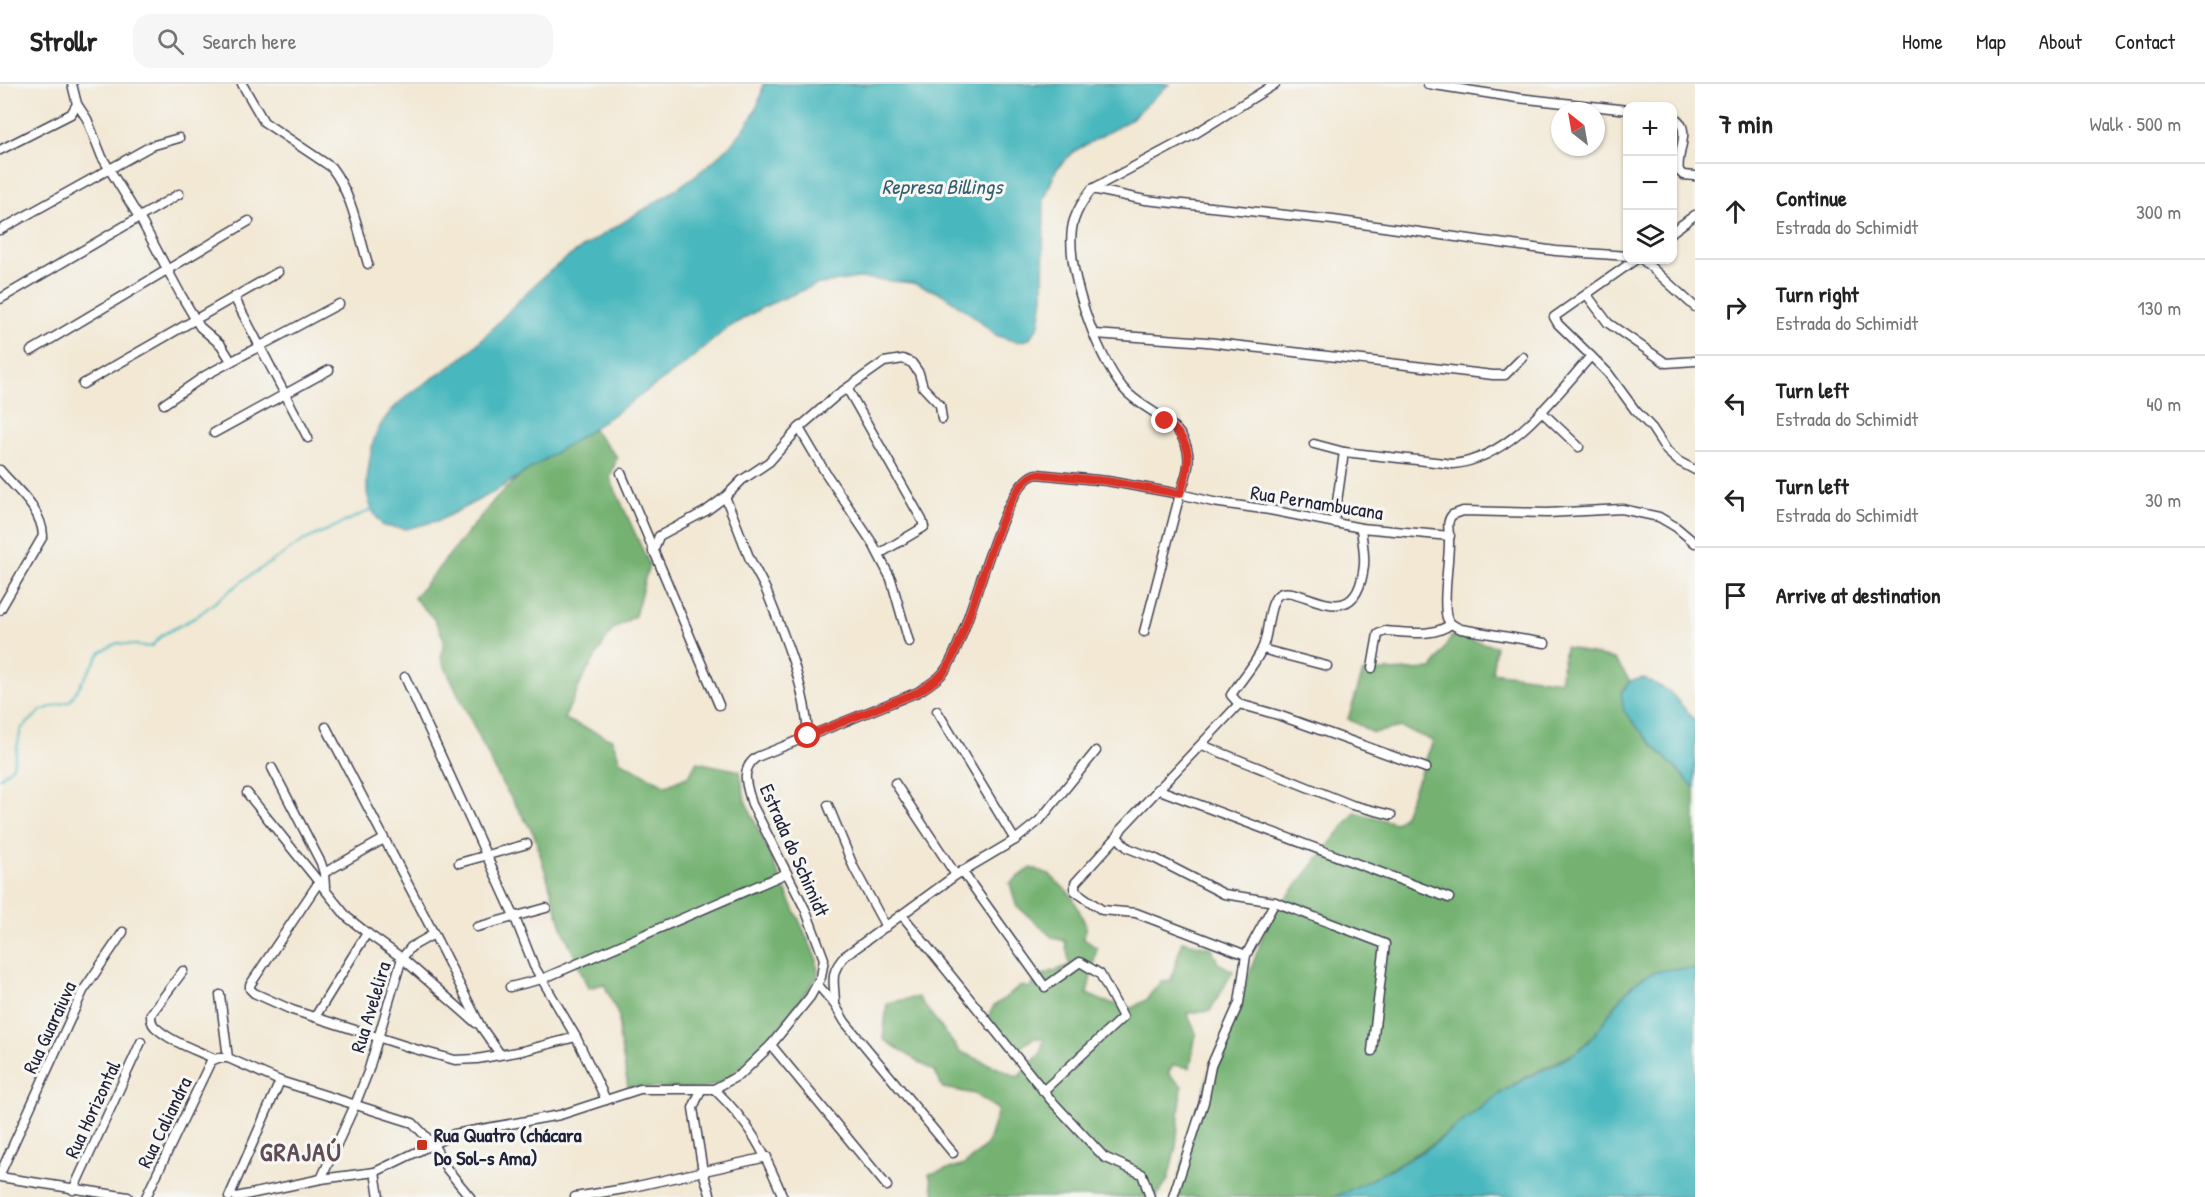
<!DOCTYPE html>
<meta charset="utf-8">
<style>
body{margin:0;font-family:"Patrick Hand",sans-serif;background:#f6f6f6;color:#222}
.controls{position:absolute;right:18px;top:18px;display:grid;overflow:hidden;border-radius:12px;box-shadow:0 2px 4px #0004}
.controls button{width:54px;height:54px;display:grid;place-items:center;padding:0;border:0;border-bottom:2px solid #e0e0e0;background:#fff;color:#222;font:30px sans-serif}
.compass{position:absolute;left:1551px;top:18px;width:54px;height:54px;border-radius:50%;background:#fff;box-shadow:0 2px 4px #0004;rotate:329deg}
.stop{position:absolute;width:18px;height:18px;margin:-14px;border:4px solid #d93025;border-radius:50%;background:#fff}
.stop.end{background:#d93025;border-color:#fff;box-shadow:0 2px 6px #0008}
.list{margin:0;padding:0;list-style:none}
h2{display:flex;justify-content:space-between;align-items:center;height:78px;margin:0;padding:0 24px;font-size:26px}
h2 small{font-size:20px;font-weight:400;color:#767676}
.list li{display:grid;grid-template-columns:39px 1fr auto;gap:18px;align-items:center;box-sizing:border-box;height:96px;padding:0 24px;border-top:2px solid #e0e0e0}
.list b{display:block;font-size:22px;white-space:nowrap}
.list p{margin:0;font-size:20px;white-space:nowrap;color:#767676}
.list em{font-size:20px;font-style:normal;color:#767676}
.icon{flex:none;width:33px;height:33px;fill:none;stroke:currentColor;stroke-width:2;stroke-linecap:round;stroke-linejoin:round}
.map{position:relative;flex:none;width:1695px;height:1113px;overflow:hidden}
header{display:flex;align-items:center;gap:36px;box-sizing:border-box;height:84px;padding:0 30px;background:#fff;border-bottom:2px solid #e0e0e0}
header strong{font-size:28px}
nav{display:flex;gap:33px;margin-inline-start:auto;font-size:21px}
.search{width:420px;height:54px;background:#f6f6f6;display:flex;align-items:center;gap:15px;box-sizing:border-box;padding:0 21px;border-radius:18px;color:#767676;font-size:22px}
main{display:flex}
aside{flex:1;background:#fff}
.map>svg:first-child{display:block}
</style>
<header>
<strong>Strollr</strong>
<div class="search"><svg class="icon" aria-label="search" viewBox="0 0 24 24"><circle cx="10" cy="10" r="6"/><path d="M15 15l6 6"/></svg>Search here</div>
<nav><a>Home</a><a>Map</a><a>About</a><a>Contact</a></nav>
</header>
<main>
<div class="map">
<svg width="1695" height="1113" viewBox="0 0 1695 1113">
<rect width="100%" height="100%" fill="#f6f6f2"/>
<filter id="ink" filterUnits="userSpaceOnUse"><feTurbulence type="fractalNoise" baseFrequency=".0167" numOctaves="2"/><feDisplacementMap in="SourceGraphic" scale="12" xChannelSelector="R" yChannelSelector="G"/><feConvolveMatrix kernelMatrix="1 2 1 2 8 2 1 2 1" color-interpolation-filters="sRGB"/></filter>
<filter id="wash" filterUnits="userSpaceOnUse"><feTurbulence type="fractalNoise" baseFrequency=".008" numOctaves="4" result="noise"/><feDisplacementMap in="SourceGraphic" scale="24" xChannelSelector="R" yChannelSelector="G"/><feGaussianBlur stdDeviation="1.35" result="paint"/><feColorMatrix in="noise" values="0 0 0 0 0 0 0 0 0 0 0 0 0 0 0 0 0 1.4 0 .05"/><feComposite in="paint" operator="in"/></filter>
<g filter="url(#wash)">
<rect width="100%" height="100%" fill="#f2e8d4"/>
<g fill="#75b272" stroke="#4c6a56" stroke-width="1.5">
<path d="M592,345L617,373L610,394L649,480L635,532L612,546L585,590L564,635L612,655L620,677L666,702L689,692L697,678L740,687L745,716L817,876L818,892L784,937L752,973L720,999L701,1005L628,1003L619,951V933L604,900L588,904L562,843L534,750L501,698L441,575L444,555L434,535L414,514L495,415L521,390Z"/>
<path d="M1452,552L1496,562L1492,588L1560,597L1565,563L1615,576L1630,597L1621,609L1650,658L1695,704V885H1672L1632,901L1615,921L1598,948L1577,968L1524,994L1502,1008L1428,1063L1363,1100L1334,1113H1173L1211,982L1239,919L1268,837L1355,728L1395,739L1403,733L1433,657L1401,643L1373,649L1348,635L1363,588L1432,585Z"/>
<path d="M1031,784L1049,790L1072,812L1086,841L1084,855L1097,864L1087,910L1103,917L1132,924L1146,916L1161,897L1171,896L1182,857L1212,864L1218,879L1233,887L1210,927L1187,929L1196,949L1190,984L1173,981L1168,989L1182,1002L1176,1063L1168,1096L1156,1113H935L929,1090L964,1081L987,1061L998,1026L975,1010L943,1004L935,988L883,955L887,919L918,913L959,967L1018,993L1040,970L1044,955L1034,954L1015,967L986,936L994,922L1021,902L1031,904L1037,893L1070,881L1065,857L1053,854L1016,821L1010,799Z"/>
</g>
<g fill="#49b8be" stroke="#366d7c" stroke-width="1.5">
<path d="M763,0H1169L1130,36L1073,68L1056,86L1044,116L1043,213L1039,241L1029,255L1017,258L995,251L975,233L942,210L913,199L858,194L815,201L763,223L726,245L680,284L582,352L492,409L440,436L406,445L383,442C368,423 365,412 368,388C370,375 371,360 377,348C395,310 439,295 469,268C500,239 526,205 560,179C616,135 755,79 763,0Z"/>
<path d="M1644,594L1669,607L1695,636V704L1650,658L1624,627L1621,609L1630,597Z"/>
<path d="M1672,885H1695V1113H1334C1367,1098 1401,1082 1431,1062C1456,1044 1478,1024 1504,1007C1527,992 1553,984 1576,968C1606,947 1615,906 1650,890C1656,887 1665,886 1672,885Z"/>
</g>
<g fill="none" stroke-linecap="round" stroke-linejoin="round">
<path stroke="#49b8be" stroke-width="2" d="M0,694L13,682L21,645L42,626L70,617L101,568L117,559L151,563L162,551L196,533L245,495L303,457L373,425"/>
</g>
</g>
<g filter="url(#ink)">
<g fill="none" stroke-linecap="round" stroke-linejoin="round">
<g stroke="#414052" stroke-width="11">
<g id="minor">
<path d="M242,0L264,38L331,83C352,110 358,147 368,180"/>
<path d="M1428,0L1518,14L1628,26"/>
<path d="M77,20L87,35L102,73L143,140L181,211L200,243L221,261L231,277"/>
<path d="M1672,32C1695,44 1675,68 1679,87L1683,91L1695,92"/>
<path d="M0,66L71,30L77,20L72,0"/>
<path d="M1092,105L1145,116L1333,136L1556,167L1628,172"/>
<path d="M0,146L151,62L179,54"/>
<path d="M1672,148L1695,131"/>
<path d="M1643,176L1695,223"/>
<path d="M1587,211L1608,239L1666,279L1695,277"/>
<path d="M234,213L308,354"/>
<path d="M0,215L179,110"/>
<path d="M1095,250L1207,258L1493,291H1505L1523,273"/>
<path d="M31,267L249,137"/>
<path d="M1591,272L1608,289L1635,326L1652,344L1667,367L1678,377L1695,386"/>
<path d="M83,300L278,188"/>
<path d="M847,304L922,436L924,443L879,470"/>
<path d="M164,320L206,291L339,220"/>
<path d="M1541,327L1579,363"/>
<path d="M799,344L825,388L873,460L891,495L909,558"/>
<path d="M214,349L329,286"/>
<path d="M1314,360L1344,368L1453,380C1510,375 1555,312 1591,272L1558,240L1554,233L1635,176"/>
<path d="M0,386C16,405 42,425 43,452L0,526"/>
<path d="M621,389L719,621"/>
<path d="M725,413C734,433 741,453 749,473C754,484 761,495 766,506C784,552 806,602 808,652"/>
<path d="M1334,439L1344,368"/>
<path d="M1361,444C1362,456 1365,469 1364,481C1356,560 1295,493 1277,512C1267,524 1269,551 1262,565C1255,581 1241,596 1231,611L1239,620L1278,631L1426,684"/>
<path d="M653,468L659,452L706,427L725,413L742,396L769,378L799,344L837,311L884,278L903,275L912,279L919,289L923,303L940,321L942,335"/>
<path d="M1144,548L1180,410L1213,418L1270,426L1361,444L1450,452"/>
<path d="M1545,559L1461,545C1456,543 1449,540 1447,534C1442,516 1450,474 1449,453C1449,445 1446,438 1452,431L1463,427L1547,429L1622,425L1659,433L1676,443L1695,459"/>
<path d="M1262,565L1327,582"/>
<path d="M1372,584L1378,550L1385,547C1407,548 1432,554 1451,540"/>
<path d="M405,593L515,834L534,882L576,953L606,1016"/>
<path d="M1239,620L1122,744L1117,753L1075,799V807L1102,826L1136,829L1246,871"/>
<path d="M326,643L434,850L481,943L500,970"/>
<path d="M1202,661L1352,721L1391,731"/>
<path d="M272,684L321,779L324,789L325,803"/>
<path d="M895,699L956,791"/>
<path d="M1157,705L1449,814"/>
<path d="M247,709L347,833L367,849L402,874L476,939"/>
<path d="M828,721L854,784L886,843"/>
<path d="M1117,753L1128,764L1156,775L1224,810L1275,818L1385,860L1372,967"/>
<path d="M1015,756L1039,737L1096,667"/>
<path d="M459,779L527,760"/>
<path d="M962,787L1045,903L1080,878L1100,890L1123,933L1043,1007"/>
<path d="M324,789L384,755"/>
<path d="M319,798L250,901V905L254,909L292,926L415,965L455,976L477,975L522,967L576,953"/>
<path d="M902,831L1051,1016L1104,1073L1142,1090L1150,1113"/>
<path d="M477,843L546,824"/>
<path d="M183,887L151,930C151,935 151,939 155,943C171,958 196,966 215,975"/>
<path d="M818,901L835,921L845,938L953,1069"/>
<path d="M510,903L542,895L787,789"/>
<path d="M220,911L228,974"/>
<path d="M835,921C835,898 828,890 845,872L956,791L1015,756L937,627"/>
<path d="M315,933L367,849"/>
<path d="M771,961L887,1102"/>
<path d="M714,1005C750,1039 764,1067 783,1113"/>
<path d="M701,1006L693,1024L703,1088L711,1113"/>
<path d="M375,1088L379,1113"/>
<path d="M0,1090L83,907L123,848"/>
<path d="M0,1093L128,1113"/>
<path d="M321,1095L355,1021L368,988L402,874L411,863L434,850"/>
<path d="M73,1106L141,958"/>
<path d="M146,1113L211,977L218,974H228L280,997L413,1039L433,1060L447,1085L470,1113"/>
<path d="M229,1113L280,997"/>
<path d="M236,1113L321,1095L375,1088L454,1050L560,1031L640,1005H714L741,990L771,961L810,913L821,893L824,875L806,827L752,720C747,703 739,685 757,673L918,608C927,602 936,597 943,589C971,555 1000,395 1037,390L1107,397L1180,410C1187,391 1194,372 1182,353C1169,332 1139,324 1123,304C1097,273 1061,176 1074,136C1078,124 1084,115 1092,105L1193,51L1275,0"/>
<path d="M575,1113L624,1105L767,1073"/>
<path d="M1173,1113L1204,1018L1211,982L1239,919L1246,871L1275,818"/>
</g>
</g>
<use href="#minor" stroke="#fff" stroke-width="8"/>
</g>
</g>
<g fill="none" stroke-linecap="round" stroke-linejoin="round" filter="url(#ink)">
<path stroke="#d93025" stroke-width="8" d="M808,652L918,608C927,602 936,597 943,589C972,554 999,396 1037,390L1107,397L1180,410C1191,378 1195,359 1165,337"/>
</g>
<rect fill="#c8321e" stroke="#f6f6f2" stroke-width="2" x="416" y="1055" width="12" height="12" rx="3"/>
<g text-anchor="middle" dominant-baseline="central" stroke-width="6" stroke-linejoin="round" paint-order="stroke">
<g font-size="20" fill="#22223b" stroke="#f6f6f2">
<text transform="translate(1317 418) rotate(9)">Rua Pernambucana</text>
<text transform="translate(795 766) rotate(66)">Estrada do Schimidt</text>
<text transform="translate(370 923) rotate(-73)">Rua Avelelira</text>
<text transform="translate(49 943) rotate(-65)">Rua Guaraiuva</text>
<text transform="translate(92 1025) rotate(-65)">Rua Horizontal</text>
<text transform="translate(164 1038) rotate(-64)">Rua Caliandra</text>
</g>
<g font-size="20" font-weight="bold" fill="#22223b" stroke="#f6f6f2" text-anchor="start">
<text x="434" y="1050">Rua Quatro (chácara<tspan x="434" dy="23">Do Sol-s Ama)</tspan></text>
</g>
<g font-size="21" font-style="italic" fill="#325e6f" stroke="#f6f6f2">
<text x="942" y="102">Represa Billings</text>
</g>
<g font-size="26" font-weight="bold" letter-spacing="1.5" fill="#604c57" stroke="#f6f6f2">
<text x="301" y="1067">GRAJAÚ</text>
</g>
</g>
</svg>
<div class="controls">
<button>+</button>
<button>−</button>
<button><svg class="icon" aria-label="layers" viewBox="0 0 24 24"><path d="M12 4l9 5-9 5-9-5zM3 14l9 5 9-5"/></svg></button>
</div>
<svg class="compass" viewBox="-18 -18 36 36"><path d="M0-13l5 13h-10z" fill="#e53935"/><path d="M0 13l5-13h-10z" fill="#767676"/></svg>
<div class="stop" style="left:808px;top:652px"></div>
<div class="stop end" style="left:1165px;top:337px"></div>
</div>
<aside>
<h2>7 min<small>Walk · 500 m</small></h2>
<ul class="list">
<li><svg class="icon" aria-label="ahead" viewBox="0 0 24 24"><path d="M12 20V5M6 11l6-6 6 6"/></svg><div><b>Continue</b><p>Estrada do Schimidt</p></div><em>300 m</em></li>
<li><svg class="icon" aria-label="right" viewBox="0 0 24 24"><path d="M7 20v-9h11M14 6l5 5-5 5"/></svg><div><b>Turn right</b><p>Estrada do Schimidt</p></div><em>130 m</em></li>
<li><svg class="icon" aria-label="left" viewBox="0 0 24 24"><path d="M17 20v-9H6M10 6l-5 5 5 5"/></svg><div><b>Turn left</b><p>Estrada do Schimidt</p></div><em>40 m</em></li>
<li><svg class="icon" aria-label="left" viewBox="0 0 24 24"><path d="M17 20v-9H6M10 6l-5 5 5 5"/></svg><div><b>Turn left</b><p>Estrada do Schimidt</p></div><em>30 m</em></li>
<li><svg class="icon" aria-label="arrive" viewBox="0 0 24 24"><path d="M6 21V4h12l-3 4 3 4H6"/></svg><div><b>Arrive at destination</b></div></li>
</ul>
</aside>
</main>
